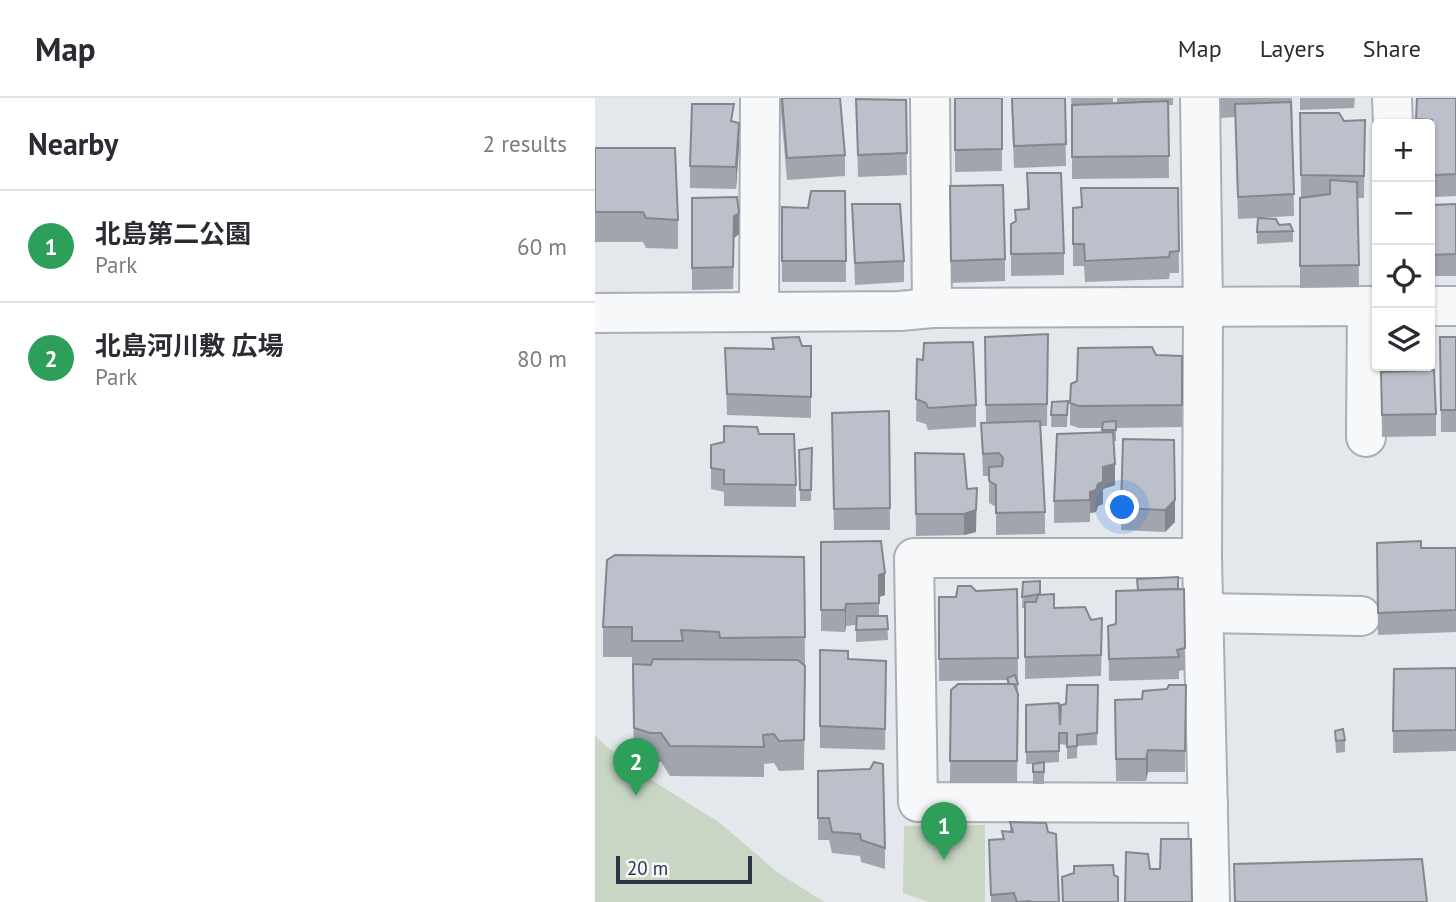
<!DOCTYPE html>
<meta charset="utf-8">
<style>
body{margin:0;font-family:"PT Sans","Noto Sans JP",sans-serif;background:#f2f2f3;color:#2b2b33}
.controls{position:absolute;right:21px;top:21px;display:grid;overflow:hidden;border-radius:7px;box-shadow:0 2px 5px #0004}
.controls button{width:63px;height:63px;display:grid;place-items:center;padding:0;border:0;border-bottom:2px solid #e1e1e2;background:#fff;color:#2b2b33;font:35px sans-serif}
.scale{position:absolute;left:21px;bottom:18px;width:136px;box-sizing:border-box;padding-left:7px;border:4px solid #2b3445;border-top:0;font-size:19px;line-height:24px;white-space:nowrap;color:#2b3445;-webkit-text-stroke:5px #f4f6f9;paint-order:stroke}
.you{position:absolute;left:528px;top:410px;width:24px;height:24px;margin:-18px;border:5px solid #fff;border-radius:50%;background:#1a73e8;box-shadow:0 0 0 10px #1a73e833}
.badge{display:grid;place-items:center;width:46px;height:46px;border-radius:50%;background:#1a73e8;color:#fff;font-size:23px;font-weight:700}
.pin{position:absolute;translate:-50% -58px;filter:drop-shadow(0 2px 4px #0008)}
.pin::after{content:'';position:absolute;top:37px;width:24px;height:21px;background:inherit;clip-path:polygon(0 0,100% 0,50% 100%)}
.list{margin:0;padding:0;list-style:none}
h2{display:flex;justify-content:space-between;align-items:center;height:91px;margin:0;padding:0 28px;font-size:30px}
h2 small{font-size:23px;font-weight:400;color:#7c7c81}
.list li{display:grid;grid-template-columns:46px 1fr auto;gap:21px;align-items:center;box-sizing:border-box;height:112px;padding:0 28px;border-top:2px solid #e1e1e2}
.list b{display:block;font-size:26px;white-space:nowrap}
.list p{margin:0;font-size:23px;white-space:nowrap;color:#7c7c81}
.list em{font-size:23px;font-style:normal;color:#7c7c81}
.icon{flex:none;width:38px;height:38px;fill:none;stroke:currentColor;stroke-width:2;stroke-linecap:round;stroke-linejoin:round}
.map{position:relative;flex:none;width:861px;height:804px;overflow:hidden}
header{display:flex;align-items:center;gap:42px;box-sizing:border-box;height:98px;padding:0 35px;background:#fff;border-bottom:2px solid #e1e1e2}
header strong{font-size:33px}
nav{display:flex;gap:38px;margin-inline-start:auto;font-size:24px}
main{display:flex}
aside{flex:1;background:#fff}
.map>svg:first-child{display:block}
</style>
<header>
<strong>Map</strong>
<nav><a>Map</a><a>Layers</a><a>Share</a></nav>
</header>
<main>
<aside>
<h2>Nearby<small>2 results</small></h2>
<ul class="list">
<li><span class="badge" style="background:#2e9e5b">1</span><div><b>北島第二公園</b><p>Park</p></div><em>60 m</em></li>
<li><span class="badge" style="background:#2e9e5b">2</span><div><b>北島河川敷 広場</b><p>Park</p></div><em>80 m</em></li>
</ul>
</aside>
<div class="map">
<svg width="861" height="804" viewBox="0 0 861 804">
<rect width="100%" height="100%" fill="#e4e7ec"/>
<g fill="#c9d6c5">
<path d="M0,636L3,641L39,671L125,725L182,774L229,804H0Z"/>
<path d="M390,727V804H333L308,795L309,728Z"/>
</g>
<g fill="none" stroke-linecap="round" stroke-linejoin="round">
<g stroke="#a9aeb7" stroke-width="42">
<g id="street">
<path d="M335,0L337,210"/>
<path d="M605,0L608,210L607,460L615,804"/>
<path d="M797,0L798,26"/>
<path d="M835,208H861"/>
<path d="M164,214L165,0"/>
<path d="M0,215L305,213L337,210L782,208"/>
<path d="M771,339L772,208"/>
<path d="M607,460H319L323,704L613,705"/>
<path d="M609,515L766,518"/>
</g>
</g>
<use href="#street" stroke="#f7f8fa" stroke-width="38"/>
</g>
<g fill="#a1a5ae">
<path d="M186,0H245L250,57V78L192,82L186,15Z"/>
<path d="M360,0H407V73L360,74Z"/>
<path d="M416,0H470L471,68L419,70Z"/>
<path d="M476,0H518V5H522V0H578V7H573L574,80L477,81V14Z"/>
<path d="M626,0H697L699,118L643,121L640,19L626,20Z"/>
<path d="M705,0H760L759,10L705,12Z"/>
<path d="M822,0H861V98L839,99L837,44L835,43V26H821Z"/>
<path d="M261,1L311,2L312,77L263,79Z"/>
<path d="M705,15L749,23L770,22L769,100H763L764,189L705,190V100L713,99H706Z"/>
<path d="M139,24L144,47L141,91L95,90V68Z"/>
<path d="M0,50L83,122V151L51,150L48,144H0Z"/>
<path d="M432,75L469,155V177L416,178V126L420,124V112L432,111Z"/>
<path d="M355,88L410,161V183L356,185Z"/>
<path d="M583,90L584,175H575L574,181L490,184L489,168H478V110Z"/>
<path d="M250,93L251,184H187V109L213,110Z"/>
<path d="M97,100L144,136L139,140L138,191L97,192Z"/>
<path d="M257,106L309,163V184L260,187Z"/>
<path d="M861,106V178H835V107Z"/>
<path d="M684,127L698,133V144L662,146V134Z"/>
<path d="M835,216H838L839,265H835Z"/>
<path d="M453,236L452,328H445L450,414V436L401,437V409L394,405V378H388L386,325L391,324L390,239Z"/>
<path d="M845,239H861V334H846Z"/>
<path d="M177,240L207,248H216V320L132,317L130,250L177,251Z"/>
<path d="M561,257L587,258V329L521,330V343H518L520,387L508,391V406L503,408L501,414L495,415V424L459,425V403L507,334V330H484L475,327V305Z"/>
<path d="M322,261L381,307V329L333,332L331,326L321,323Z"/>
<path d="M786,274L841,316V338L787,339Z"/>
<path d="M473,303L472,329H456L457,304Z"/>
<path d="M294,313L295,432H239L237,337Z"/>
<path d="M164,336L201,387V409L129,408V394L116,391V347Z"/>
<path d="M528,341L580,424L570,434L526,432Z"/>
<path d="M217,350L216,403H205L204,352Z"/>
<path d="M320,355L372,391L381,434L369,437L321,438Z"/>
<path d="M226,444L290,497L284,499V518H292L293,542L261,544V527L251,528L250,534L226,533Z"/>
<path d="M782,445L826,450H861V534L783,537Z"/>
<path d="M209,459L210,568L209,672L184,673L179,665L169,666V679L75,678L66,664H55L39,660L37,559H8V529Z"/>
<path d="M542,481L583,491H589L590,572L584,573V581L514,583L513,528L521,526L542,492Z"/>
<path d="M428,484L445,496L459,510L496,522L507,542L506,578L430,581V510H427Z"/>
<path d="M422,491L423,582H422L423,586V618L422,685H355L356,592L412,586V582L344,583V499H361L381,493Z"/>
<path d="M225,552L253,561L291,563L290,652L225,650Z"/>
<path d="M861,570V653L798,655V633Z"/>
<path d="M503,587L502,647L482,648V660L472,661V647L464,646V664L449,665V686H438V666H431V607L465,627L471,606Z"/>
<path d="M591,587L590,674H553L551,683H521L520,602L547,601L572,591Z"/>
<path d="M740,633L750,642V654L741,655Z"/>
<path d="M275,671L290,750V771L266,764L265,758L237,755L234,742H223V673Z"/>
<path d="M415,724L464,804H396L394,742L407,741V733H415Z"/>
</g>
<g fill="#83868d">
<path d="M144,25V47L141,91V69Z"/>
<path d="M144,115V136L139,140L138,191L139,118Z"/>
<path d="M520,366V387L508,391V406L503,408L501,414L495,415V424V394L508,369Z"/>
<path d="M382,390L381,434L369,437V416Z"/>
<path d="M580,402V424L570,434V412Z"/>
<path d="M290,475V497L284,499V526V477Z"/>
<path d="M251,506V528L250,534V512Z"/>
<path d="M553,652V674L551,683V661Z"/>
</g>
<g fill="#bbc0ca" stroke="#83868d" stroke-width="2">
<path d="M187,0H245L250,57L192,60Z"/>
<path d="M360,0H407V51L360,52Z"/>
<path d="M417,0H470L471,46L419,48Z"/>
<path d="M822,0H861V76L839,77L837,22L821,21Z"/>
<path d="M261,1L311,2L312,55L263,57Z"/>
<path d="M573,3L574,58L477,59V7Z"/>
<path d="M696,4L699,96L643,99L640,6Z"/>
<path d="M97,6H139L136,23L144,25L141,69L95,68Z"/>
<path d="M705,15H744L749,23L770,22L769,78L706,77Z"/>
<path d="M0,50H80L83,122L51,120L48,114H0Z"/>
<path d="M432,75H466L469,155L416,156V126L421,123L420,112L434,111Z"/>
<path d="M735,82L762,84L764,167L705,168V100L735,96Z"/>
<path d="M408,87L410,161L356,163L355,88Z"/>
<path d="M486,90H583L584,153L575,154L574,159L490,163L489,146H478V110L487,109Z"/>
<path d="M216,93H250L251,163H187V109L213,110Z"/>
<path d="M142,99L144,115L139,118L138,169L97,170V100Z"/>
<path d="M257,106H305L309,163L260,165Z"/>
<path d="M861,106V156L835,157V107Z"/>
<path d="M663,120L681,121L684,127L695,126L698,133L662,134Z"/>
<path d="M835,216H838L839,254H835Z"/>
<path d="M453,236L452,306L391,307L390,239Z"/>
<path d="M204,239L207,248H216V299L132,296L130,250L179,251L177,240Z"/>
<path d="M845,239H861V312H846Z"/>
<path d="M378,244L381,307L333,310L331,305L321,301L322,261L328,262L329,245Z"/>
<path d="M557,249L561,257L587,258V307L484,308L475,305L476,286L482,283L483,250Z"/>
<path d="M839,272L841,316L787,317L786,274Z"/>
<path d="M473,303L472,317H456L457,304Z"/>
<path d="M294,313L295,410L239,411L237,315Z"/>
<path d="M445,323L450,414L401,415V387L394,383V369L407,368L408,360L404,355L388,356L386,325Z"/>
<path d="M521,323V332H507L508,324Z"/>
<path d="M129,328L162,329L164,336H199L201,387L129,386V372L116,370V347L129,344Z"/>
<path d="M518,334L520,366L508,369V384L503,386L501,392L495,394V402L459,403L462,336Z"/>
<path d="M528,341L579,342L580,402L570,412L526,410Z"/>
<path d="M217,350L216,392H205L204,352Z"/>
<path d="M320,355L369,356L372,391L382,390L381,412L369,416H321Z"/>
<path d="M286,443L290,475L284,477V505L251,506L250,512H226V444Z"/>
<path d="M826,443V450H861V512L783,515L782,445Z"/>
<path d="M20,457L209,459L210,539L125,540L124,534L86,532L88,543H37V529H8L12,462Z"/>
<path d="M583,479V491L543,492L542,481Z"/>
<path d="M445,483V496L427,499L428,484Z"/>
<path d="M363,488H376L381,493L422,491L423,560L344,561V499H361Z"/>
<path d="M589,491L590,550L582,552L584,559L514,561L513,528L521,526V493Z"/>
<path d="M459,496V510L490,509L496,522L507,520L506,557L430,559V504H441L443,497Z"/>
<path d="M262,518H292L293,531L261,532Z"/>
<path d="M225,552L253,553V561L291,563L290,631L225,628Z"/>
<path d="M58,561L203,562L210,568L209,642L184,643L179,636L168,637L169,649L75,648L66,635H55L39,630L38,566L56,567Z"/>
<path d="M861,570V632L798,633L799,571Z"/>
<path d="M420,577L423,586L419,587L414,586L412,580Z"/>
<path d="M363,586H419L423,596L422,663H355L356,592Z"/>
<path d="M472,587H503L502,635L482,637V648L472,649V635H464V653L431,654V607L464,605L465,627L466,607L471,606Z"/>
<path d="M574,587H591L590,653L553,652L551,661H521L520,602L547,601L548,593L572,591Z"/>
<path d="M748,631L750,642L741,643L740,633Z"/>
<path d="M279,664L288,666L290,750L266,742L265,736L237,734L234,720H223V673L275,671Z"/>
<path d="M449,664V674H438V666Z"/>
<path d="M415,724L451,725L453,734L461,736L464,804H436L435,803L422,804L419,795L396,797L394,742L409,741L407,733L418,734Z"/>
<path d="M566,741H596L597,804H530L531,754L553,756L555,771H565Z"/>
<path d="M827,761L832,804H640L639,766Z"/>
<path d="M518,767L519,777L523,779V804H468L467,779L479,775V768Z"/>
</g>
</svg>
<div class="controls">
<button>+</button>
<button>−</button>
<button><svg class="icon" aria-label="locate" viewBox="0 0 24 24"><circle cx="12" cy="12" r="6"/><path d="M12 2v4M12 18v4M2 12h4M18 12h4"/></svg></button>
<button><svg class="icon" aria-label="layers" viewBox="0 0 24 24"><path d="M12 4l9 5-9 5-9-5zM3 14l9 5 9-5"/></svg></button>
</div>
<div class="scale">20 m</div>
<div class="you"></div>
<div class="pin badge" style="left:349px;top:762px;background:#2e9e5b">1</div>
<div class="pin badge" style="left:41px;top:698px;background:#2e9e5b">2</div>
</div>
</main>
